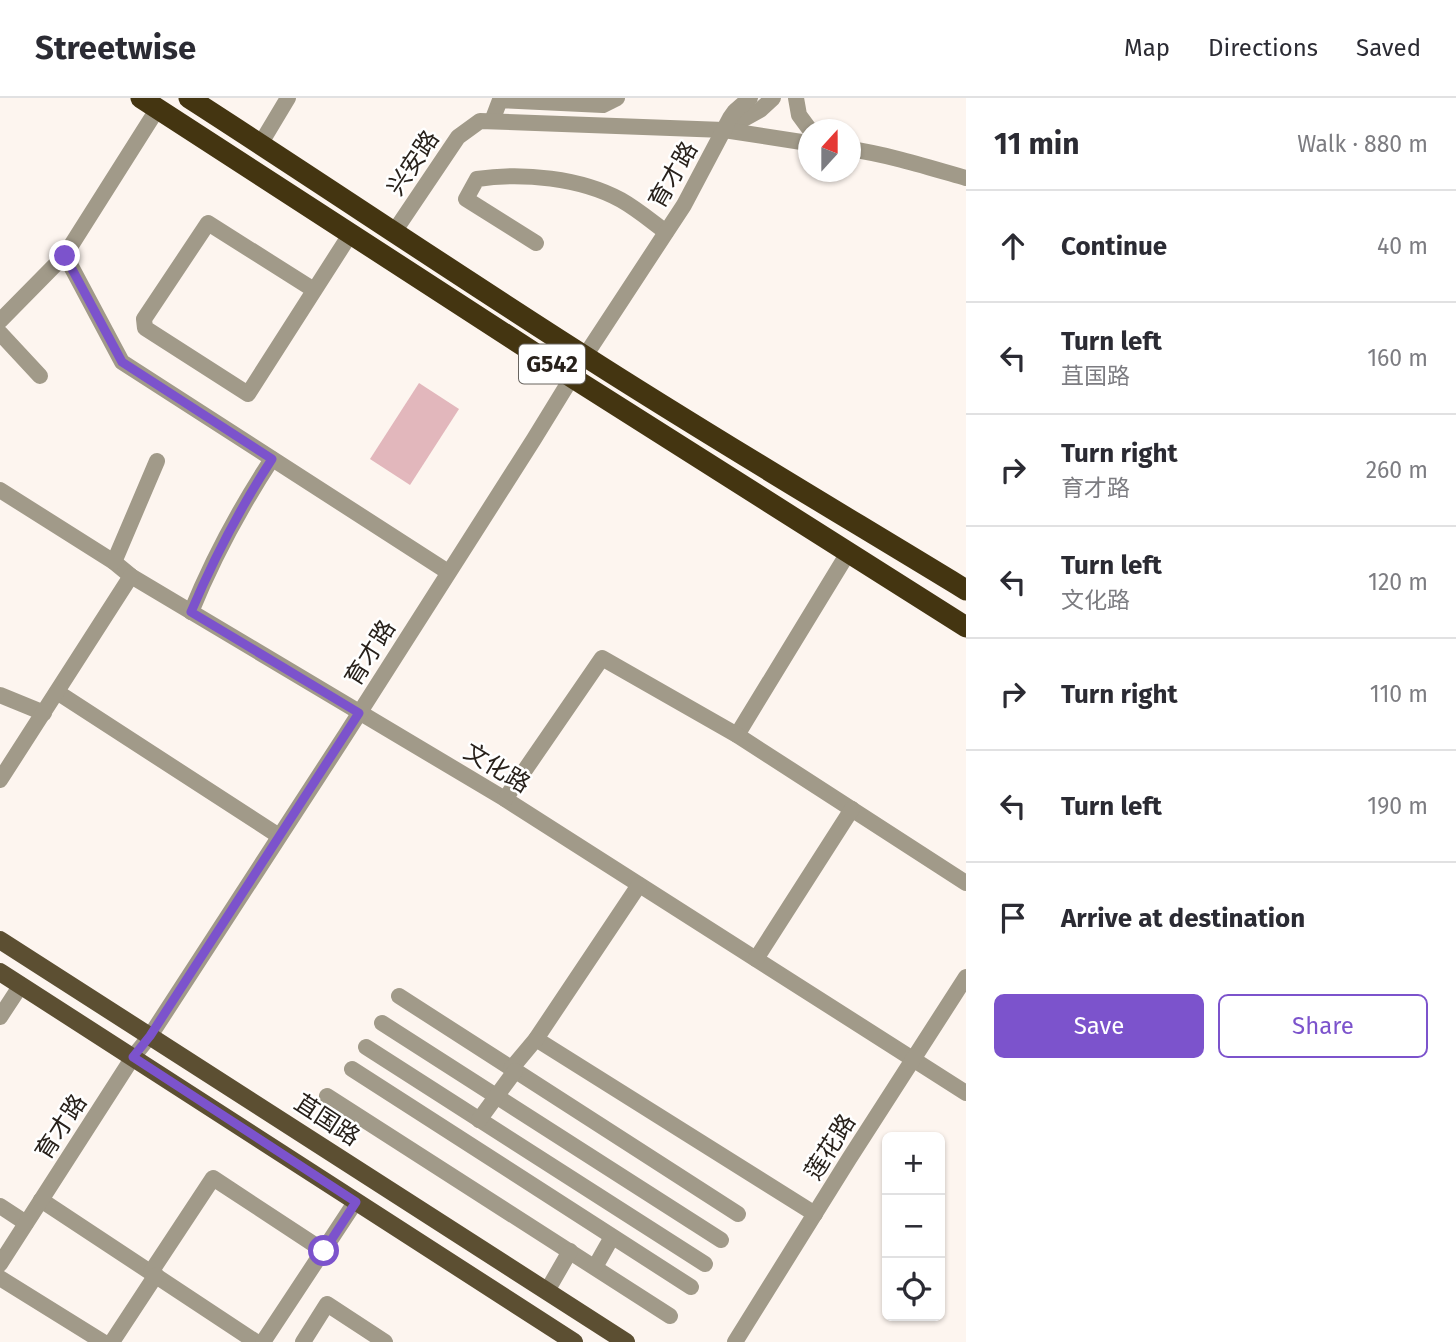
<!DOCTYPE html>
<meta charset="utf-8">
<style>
body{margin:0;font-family:"Fira Sans","Noto Sans SC",sans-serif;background:#f2f2f3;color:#2b2b33}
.controls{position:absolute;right:21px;bottom:21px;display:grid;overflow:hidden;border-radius:10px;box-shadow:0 2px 5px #0004}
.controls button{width:63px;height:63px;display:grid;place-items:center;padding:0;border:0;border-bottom:2px solid #e1e1e2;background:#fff;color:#2b2b33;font:35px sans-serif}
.compass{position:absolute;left:798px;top:21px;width:63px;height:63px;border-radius:50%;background:#fff;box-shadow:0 2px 5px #0004;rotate:21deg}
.stop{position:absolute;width:21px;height:21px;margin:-16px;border:5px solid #7c53cc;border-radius:50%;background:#fff}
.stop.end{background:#7c53cc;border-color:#fff;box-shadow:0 2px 7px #0008}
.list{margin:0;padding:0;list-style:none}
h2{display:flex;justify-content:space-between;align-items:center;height:91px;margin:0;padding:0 28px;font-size:30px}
h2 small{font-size:23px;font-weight:400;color:#7c7c81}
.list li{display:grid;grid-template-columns:46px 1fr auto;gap:21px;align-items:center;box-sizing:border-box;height:112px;padding:0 28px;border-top:2px solid #e1e1e2}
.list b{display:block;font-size:26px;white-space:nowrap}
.list p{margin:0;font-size:23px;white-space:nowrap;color:#7c7c81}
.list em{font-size:23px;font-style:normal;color:#7c7c81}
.actions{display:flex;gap:14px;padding:21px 28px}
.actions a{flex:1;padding:16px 0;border:2px solid #7c53cc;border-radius:10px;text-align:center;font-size:24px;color:#7c53cc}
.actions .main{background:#7c53cc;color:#fff}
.icon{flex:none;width:38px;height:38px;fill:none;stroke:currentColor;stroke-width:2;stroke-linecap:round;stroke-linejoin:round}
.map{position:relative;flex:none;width:966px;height:1244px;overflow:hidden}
header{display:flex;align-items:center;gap:42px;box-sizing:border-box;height:98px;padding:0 35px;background:#fff;border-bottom:2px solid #e1e1e2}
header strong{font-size:33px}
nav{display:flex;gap:38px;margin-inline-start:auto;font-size:24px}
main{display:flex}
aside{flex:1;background:#fff}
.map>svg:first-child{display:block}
</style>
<header>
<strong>Streetwise</strong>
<nav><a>Map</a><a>Directions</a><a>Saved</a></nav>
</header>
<main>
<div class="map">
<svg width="966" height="1244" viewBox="0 0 966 1244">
<rect width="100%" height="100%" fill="#fdf5ef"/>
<path fill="#e2b7bc" d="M419,285L459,311L410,387L370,361Z"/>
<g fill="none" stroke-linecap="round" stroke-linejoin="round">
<g stroke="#a19a89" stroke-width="16">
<path d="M796,0L799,17L810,32"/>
<path d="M492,23L500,2L603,7L617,0"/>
<path d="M724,32L760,12L773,0"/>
<path d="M261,45L288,0"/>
<path d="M850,51C890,57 928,69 966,80"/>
<path d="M394,134L458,39L480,23L724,32L808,45"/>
<path d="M536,145L466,101L477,81C522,74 581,80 621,102C637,111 651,123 666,134"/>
<path d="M65,157L122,264L448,474"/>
<path d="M314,192L208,125L144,221L145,230L248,296L351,135"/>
<path d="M0,223L65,157L158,10"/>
<path d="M0,235L40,278"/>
<path d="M0,392L114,464L131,478L505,701L966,995"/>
<path d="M114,464L157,363"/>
<path d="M191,514C213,460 240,410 272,361"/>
<path d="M57,594L279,738"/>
<path d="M0,597L44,615"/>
<path d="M737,637L848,455"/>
<path d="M0,682L131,478"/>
<path d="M505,701L602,560L737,637L966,785"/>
<path d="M756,861L852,711"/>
<path d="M399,898L738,1116"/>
<path d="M0,919L21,887"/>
<path d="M382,925L721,1142"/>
<path d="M536,941L815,1116"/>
<path d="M366,949L705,1166"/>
<path d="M352,971L691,1189"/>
<path d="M511,971L536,941L639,787"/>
<path d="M327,998L670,1218"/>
<path d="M479,1022L515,973"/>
<path d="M41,1102L256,1244"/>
<path d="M0,1108L26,1125"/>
<path d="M0,1166L133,959L150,938L346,636L534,341L585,258L684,107L730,20L735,13L750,0"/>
<path d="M595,1169L612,1139"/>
<path d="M151,1174L213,1080L324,1153"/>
<path d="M0,1180L103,1244"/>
<path d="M547,1193L570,1153"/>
<path d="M112,1244L156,1177"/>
<path d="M263,1244L356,1103"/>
<path d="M303,1244L327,1206L385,1244"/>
<path d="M735,1244L849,1061L966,879"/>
</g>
<g stroke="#5c4f32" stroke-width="18">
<path d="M0,842L626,1244"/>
<path d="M0,874L574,1244"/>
</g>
<g stroke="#443511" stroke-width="21">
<path d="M141,0L573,280L966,529"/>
<path d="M189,0C321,85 451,173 583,257C709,338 838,414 966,492"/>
</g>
</g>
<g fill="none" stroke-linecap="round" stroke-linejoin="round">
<path stroke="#7c53cc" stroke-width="9" d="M65,158L122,264L272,361C240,410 214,460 191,514L359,615L150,938L133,959L356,1104L324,1153"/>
</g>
<g text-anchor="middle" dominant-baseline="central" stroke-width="5" stroke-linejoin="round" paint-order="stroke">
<rect fill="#fff" stroke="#68645f" stroke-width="2" x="519" y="246.5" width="66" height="39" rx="5"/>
<g font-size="23" font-weight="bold" fill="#28211b">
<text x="552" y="266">G542</text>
</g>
<g font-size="24" fill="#28211b" stroke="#fff">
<text transform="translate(413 65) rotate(-56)">兴安路</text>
<text transform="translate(673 77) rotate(-60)">育才路</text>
<text transform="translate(370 555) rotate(-58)">育才路</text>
<text transform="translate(497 670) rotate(31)">文化路</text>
<text transform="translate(327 1022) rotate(33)">苴国路</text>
<text transform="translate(61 1029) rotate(-57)">育才路</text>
<text transform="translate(830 1049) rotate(-58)">莲花路</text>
</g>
</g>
</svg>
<div class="controls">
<button>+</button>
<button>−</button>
<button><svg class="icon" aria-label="locate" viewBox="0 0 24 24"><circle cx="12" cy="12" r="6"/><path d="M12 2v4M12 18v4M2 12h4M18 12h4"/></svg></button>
</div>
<svg class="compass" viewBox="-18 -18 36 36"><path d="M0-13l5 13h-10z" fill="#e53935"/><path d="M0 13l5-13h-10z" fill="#7c7c81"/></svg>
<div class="stop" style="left:324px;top:1153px"></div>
<div class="stop end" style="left:65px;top:158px"></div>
</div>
<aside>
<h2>11 min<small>Walk · 880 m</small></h2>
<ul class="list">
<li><svg class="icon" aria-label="ahead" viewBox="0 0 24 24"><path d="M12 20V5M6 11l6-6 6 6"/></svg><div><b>Continue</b></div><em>40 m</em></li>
<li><svg class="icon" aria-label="left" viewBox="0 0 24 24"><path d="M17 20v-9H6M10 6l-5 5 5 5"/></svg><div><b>Turn left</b><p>苴国路</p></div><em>160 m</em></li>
<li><svg class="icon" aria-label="right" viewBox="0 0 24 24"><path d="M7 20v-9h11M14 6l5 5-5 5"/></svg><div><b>Turn right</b><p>育才路</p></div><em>260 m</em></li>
<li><svg class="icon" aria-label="left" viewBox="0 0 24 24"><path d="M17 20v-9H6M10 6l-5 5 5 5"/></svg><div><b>Turn left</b><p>文化路</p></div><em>120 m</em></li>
<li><svg class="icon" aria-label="right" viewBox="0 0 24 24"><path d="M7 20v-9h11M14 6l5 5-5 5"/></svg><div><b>Turn right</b></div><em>110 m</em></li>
<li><svg class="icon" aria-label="left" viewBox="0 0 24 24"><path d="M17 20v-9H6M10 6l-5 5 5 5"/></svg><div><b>Turn left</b></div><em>190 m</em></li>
<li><svg class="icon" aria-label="arrive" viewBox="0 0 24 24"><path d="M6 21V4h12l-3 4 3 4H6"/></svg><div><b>Arrive at destination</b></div></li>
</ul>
<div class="actions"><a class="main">Save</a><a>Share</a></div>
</aside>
</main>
